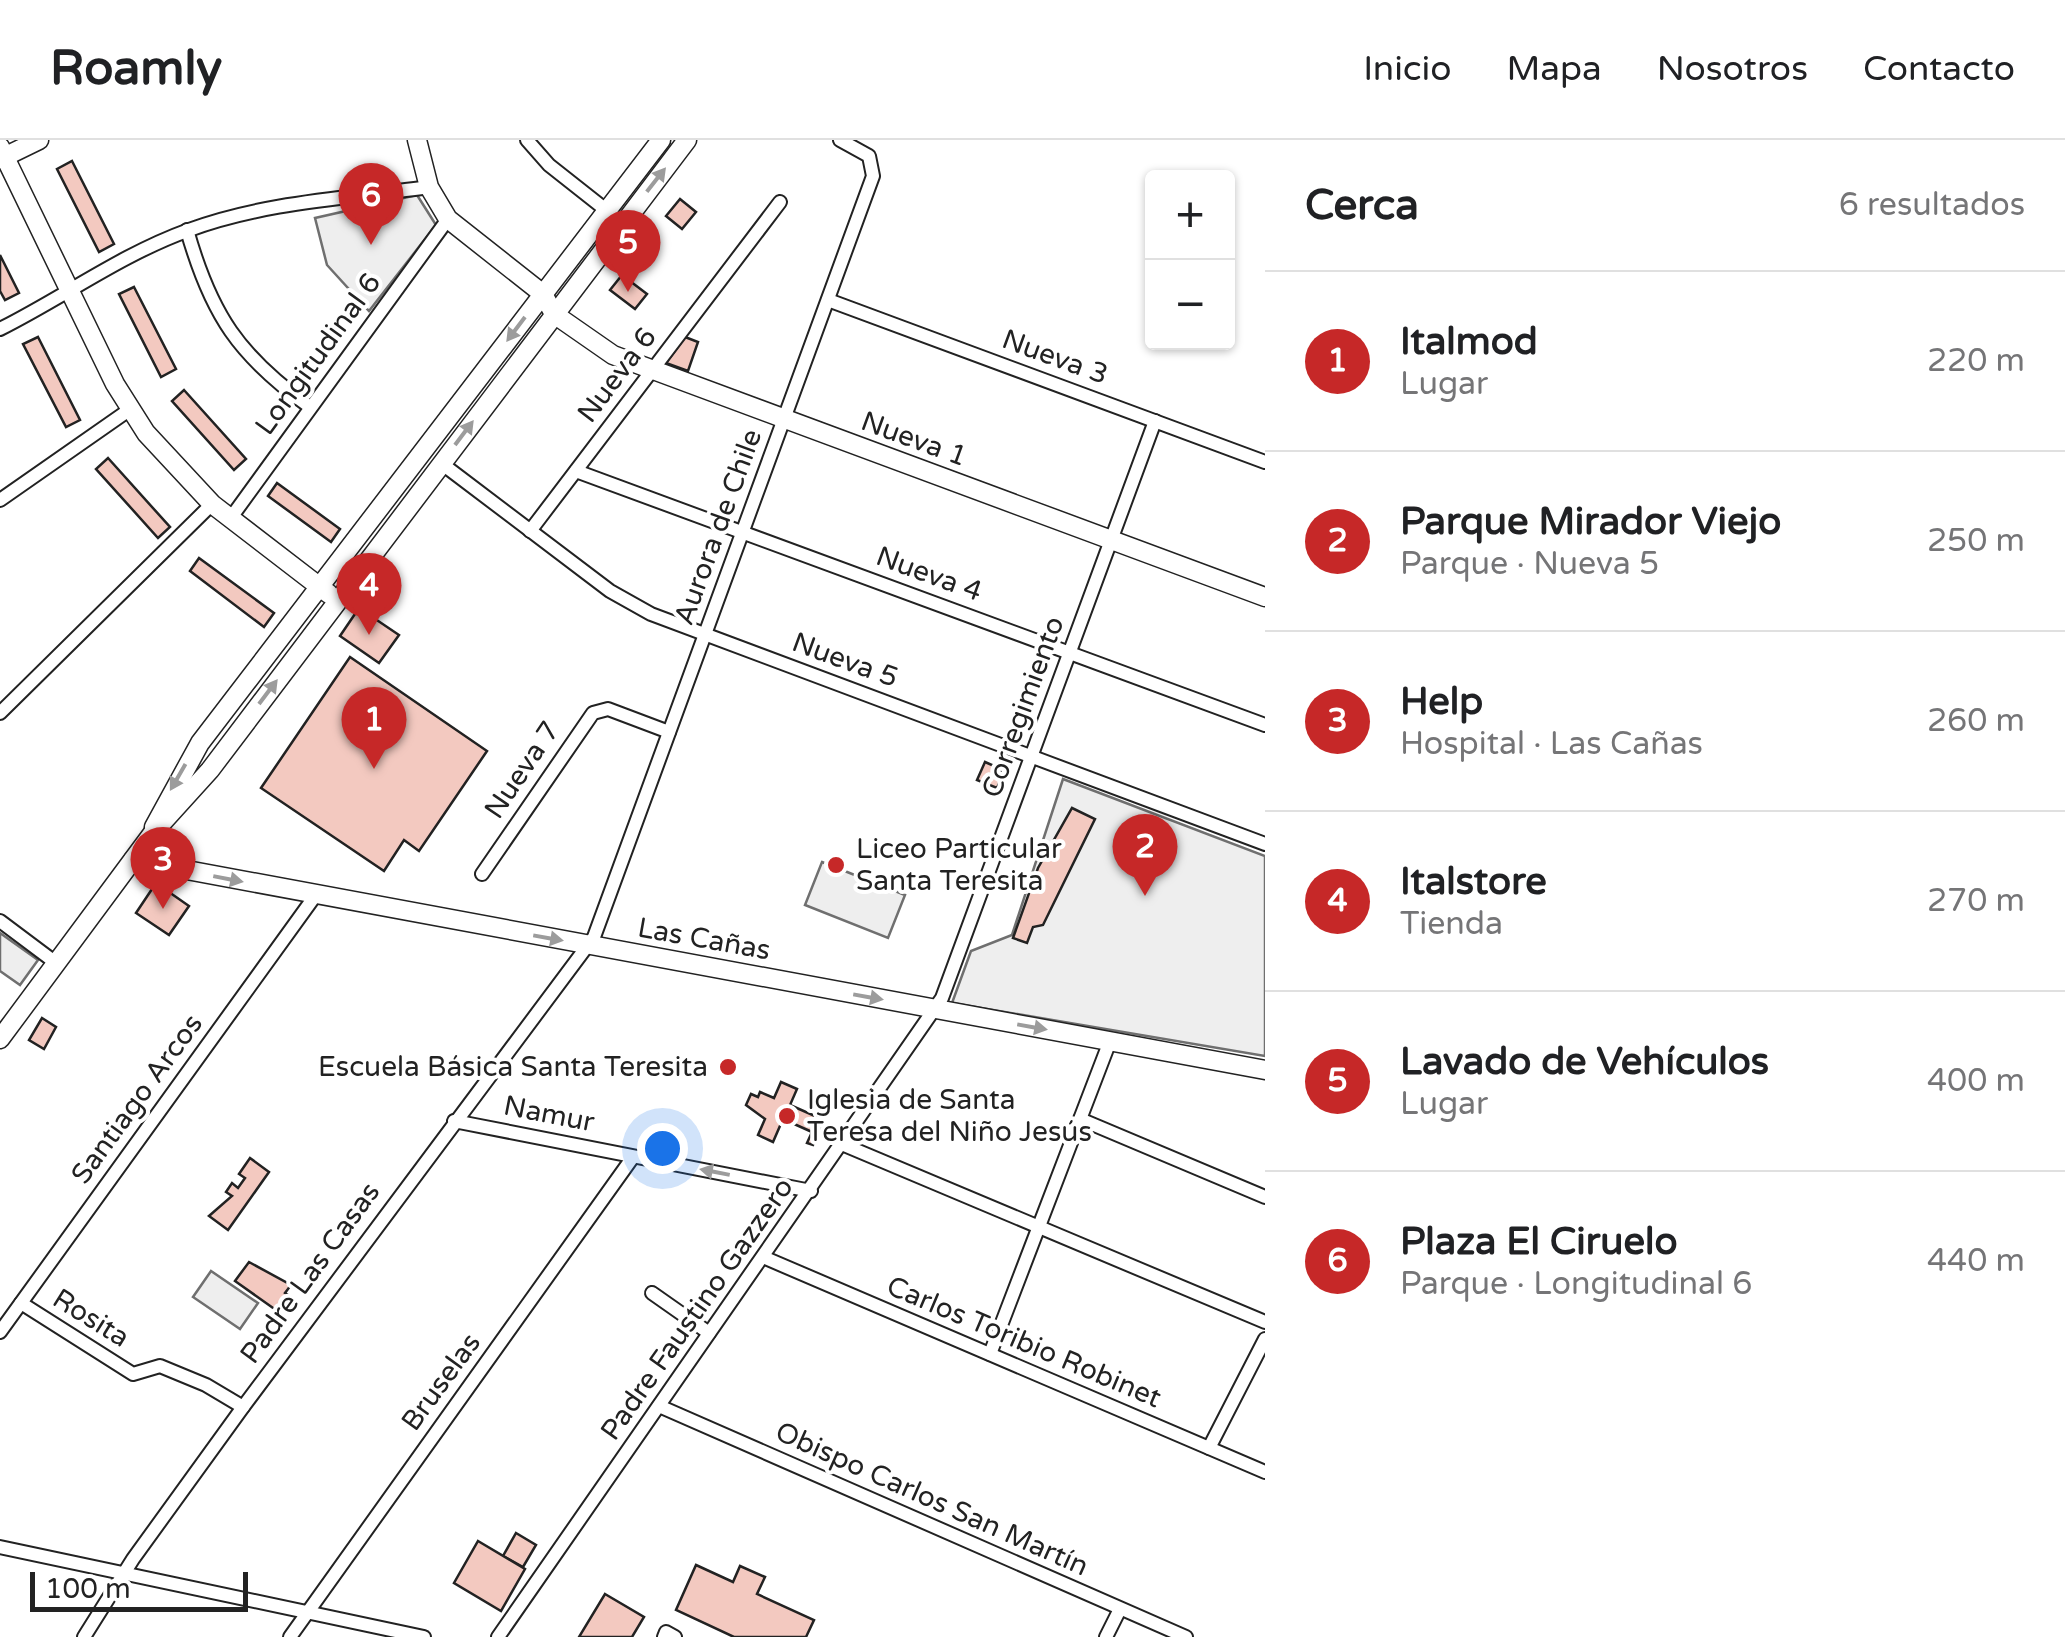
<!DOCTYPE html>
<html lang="es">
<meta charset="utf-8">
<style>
body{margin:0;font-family:"Varela Round",sans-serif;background:#f6f6f6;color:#202124}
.controls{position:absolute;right:30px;top:30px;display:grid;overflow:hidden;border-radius:10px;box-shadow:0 2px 8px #0004}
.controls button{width:90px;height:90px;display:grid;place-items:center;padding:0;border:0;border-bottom:2px solid #e0e0e0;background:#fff;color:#202124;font:50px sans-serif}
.scale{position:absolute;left:30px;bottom:25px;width:218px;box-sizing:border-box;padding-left:10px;border:5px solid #222;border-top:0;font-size:28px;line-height:35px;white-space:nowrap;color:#222;-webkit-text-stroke:8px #fff;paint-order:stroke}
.you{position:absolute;left:662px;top:1008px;width:35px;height:35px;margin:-25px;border:8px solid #fff;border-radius:50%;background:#1a73e8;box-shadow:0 0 0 15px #1a73e833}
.badge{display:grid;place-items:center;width:65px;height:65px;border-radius:50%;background:#c62828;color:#fff;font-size:32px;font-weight:700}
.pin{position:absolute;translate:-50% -82px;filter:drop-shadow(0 2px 5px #0008)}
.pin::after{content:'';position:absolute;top:52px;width:35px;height:30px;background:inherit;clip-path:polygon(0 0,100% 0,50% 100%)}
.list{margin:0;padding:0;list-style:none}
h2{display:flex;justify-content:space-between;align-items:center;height:130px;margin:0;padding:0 40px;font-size:42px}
h2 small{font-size:32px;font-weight:400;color:#757577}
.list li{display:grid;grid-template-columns:65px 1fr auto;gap:30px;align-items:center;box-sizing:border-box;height:180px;padding:0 40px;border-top:2px solid #e0e0e0}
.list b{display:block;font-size:38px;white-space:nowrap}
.list p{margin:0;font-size:32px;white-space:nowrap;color:#757577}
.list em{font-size:32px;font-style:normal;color:#757577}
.map{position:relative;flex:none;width:1265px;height:1497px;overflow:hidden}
header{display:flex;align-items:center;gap:60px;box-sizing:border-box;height:140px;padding:0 50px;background:#fff;border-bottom:2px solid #e0e0e0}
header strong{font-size:48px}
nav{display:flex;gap:55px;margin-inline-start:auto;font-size:35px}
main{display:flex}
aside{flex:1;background:#fff}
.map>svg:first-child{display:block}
</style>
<header>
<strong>Roamly</strong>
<nav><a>Inicio</a><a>Mapa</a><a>Nosotros</a><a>Contacto</a></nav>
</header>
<main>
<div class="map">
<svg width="1265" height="1497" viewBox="0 0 1265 1497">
<rect width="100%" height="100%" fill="#fff"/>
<g fill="#eee" stroke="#6f6f6f" stroke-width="2.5">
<path d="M417,55L436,85L369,171L327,125L315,78Z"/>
<path d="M1063,639L1265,716V916L952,863L971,811L1012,795Z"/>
<path d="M822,722L905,755L888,798L805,765Z"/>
<path d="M0,793L38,820L20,845L0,831Z"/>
<path d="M211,1131L258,1163L240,1189L193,1157Z"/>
</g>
<g fill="#f3c9c0" stroke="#222" stroke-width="2.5">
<path d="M72,21L114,104L99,112L57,29Z"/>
<path d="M680,59L696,72L682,89L666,76Z"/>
<path d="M0,115L19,153L5,160L0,151Z"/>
<path d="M622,135L647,154L635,169L610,150Z"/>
<path d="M134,147L176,229L161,237L119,154Z"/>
<path d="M38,197L80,280L66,287L23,204Z"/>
<path d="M685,197L698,202L688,231L666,223Z"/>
<path d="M184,250L246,319L234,330L172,261Z"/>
<path d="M108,318L170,387L158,398L96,329Z"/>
<path d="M277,343L340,389L331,402L268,356Z"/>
<path d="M199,418L274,473L264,487L190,431Z"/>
<path d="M359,468L399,495L379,523L340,496Z"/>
<path d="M350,517L487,611L419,711L404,700L384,731L261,648Z"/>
<path d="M985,622L999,628L1002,636L997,648L977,640Z"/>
<path d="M1072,668L1095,679L1043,785L1033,787L1027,803L1013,798L1038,728Z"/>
<path d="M156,743L189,766L169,795L136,773Z"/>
<path d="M42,878L56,887L44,909L29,900Z"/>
<path d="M781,942L797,949L790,965L824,980L813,1005L807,1003L812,992L783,979L773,1002L758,995L765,979L746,965L751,954L758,957L760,952L774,958Z"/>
<path d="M250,1018L269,1032L228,1090L209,1076L232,1056L226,1052L232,1043L238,1048L245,1038L239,1034Z"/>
<path d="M249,1122L291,1145L285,1153L294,1159L283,1175L235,1141Z"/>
<path d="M516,1393L536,1405L523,1427L503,1416Z"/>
<path d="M478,1401L525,1429L501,1471L454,1443Z"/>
<path d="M696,1425L733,1442L740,1426L765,1437L757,1454L814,1480L806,1497H734L676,1470Z"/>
<path d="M605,1454L644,1477L632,1497H579Z"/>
</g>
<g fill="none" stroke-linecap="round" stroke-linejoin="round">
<g stroke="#222" stroke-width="16">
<g id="street">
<path d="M527,0L549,25L606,70"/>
<path d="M187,90C211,175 239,216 310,267"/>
<path d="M828,160L1265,322"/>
<path d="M0,189C64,157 120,115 189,90C264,62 350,58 429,47"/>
<path d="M441,323L610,451L651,474L1265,704"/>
<path d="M576,331L1265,585"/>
<path d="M0,360L129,270"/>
<path d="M230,379L448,79"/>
<path d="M530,391L780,62"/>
<path d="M0,573L212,364"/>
<path d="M482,734L593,573L608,569L669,592"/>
<path d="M0,781L56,823"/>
<path d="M1080,979L1265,1057"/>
<path d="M454,981L811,1051"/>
<path d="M844,1005L1265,1182"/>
<path d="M763,1117L1265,1332"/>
<path d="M652,1153L709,1193"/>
<path d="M21,1163L133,1234L160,1226L206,1245L243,1267"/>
<path d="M0,1192L315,756"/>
<path d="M990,1214L1110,901"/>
<path d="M659,1266L1186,1497"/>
<path d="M1209,1308L1265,1199"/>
<path d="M0,1407L424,1497"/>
<path d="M84,1497L133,1419L243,1267L594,797L873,36L869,16L840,0"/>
<path d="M290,1497L633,1017"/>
<path d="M498,1497L942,858L1155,281"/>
<path d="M664,1497L666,1492L675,1497"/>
<path d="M1106,1497L1120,1469"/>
</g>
</g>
<g stroke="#222" stroke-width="21">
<g id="secondary">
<path d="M417,0L429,47L448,79L543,154L554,174L613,215L1265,457"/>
<path d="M0,7L115,244L146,293L212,364L329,454"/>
<path d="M0,19L39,0"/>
<path d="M154,687L200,603L661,0"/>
<path d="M133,720L1265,930"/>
<path d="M0,899L152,694L210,630L687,0"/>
</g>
</g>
<use href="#street" stroke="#fff" stroke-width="12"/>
<use href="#secondary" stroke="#fff" stroke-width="18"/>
</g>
<defs><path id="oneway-solid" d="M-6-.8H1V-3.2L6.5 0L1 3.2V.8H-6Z" transform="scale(2.5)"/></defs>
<g fill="#9c9c9c">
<use href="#oneway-solid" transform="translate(656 40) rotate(-52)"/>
<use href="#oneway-solid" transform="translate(516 189) rotate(127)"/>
<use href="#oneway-solid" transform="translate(464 293) rotate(-53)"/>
<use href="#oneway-solid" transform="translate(268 552) rotate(-53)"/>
<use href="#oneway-solid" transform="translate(178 637) rotate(120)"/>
<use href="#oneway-solid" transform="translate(228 739) rotate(11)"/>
<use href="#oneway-solid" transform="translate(548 798) rotate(10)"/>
<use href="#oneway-solid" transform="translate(868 857) rotate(10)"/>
<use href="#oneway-solid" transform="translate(1032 887) rotate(10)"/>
<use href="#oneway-solid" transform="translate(715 1032) rotate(-169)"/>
</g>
<g fill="#c62828" stroke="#fff" stroke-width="4">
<circle cx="836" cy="725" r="10"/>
<circle cx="728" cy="927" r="10"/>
<circle cx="787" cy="976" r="10"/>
</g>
<g text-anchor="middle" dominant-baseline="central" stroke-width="8" stroke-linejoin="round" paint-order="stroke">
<g font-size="28" fill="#222" stroke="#fff">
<text transform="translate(318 214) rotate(-54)">Longitudinal 6</text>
<text transform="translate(1055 217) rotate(20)">Nueva 3</text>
<text transform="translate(617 235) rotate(-53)">Nueva 6</text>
<text transform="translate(914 299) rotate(20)">Nueva 1</text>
<text transform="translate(718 387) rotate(-70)">Aurora de Chile</text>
<text transform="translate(929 434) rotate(20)">Nueva 4</text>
<text transform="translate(845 520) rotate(20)">Nueva 5</text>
<text transform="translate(1023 567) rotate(-70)">Corregimiento</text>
<text transform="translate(522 630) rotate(-56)">Nueva 7</text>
<text transform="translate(704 799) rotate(10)">Las Cañas</text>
<text transform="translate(137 959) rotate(-54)">Santiago Arcos</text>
<text transform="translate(549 974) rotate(11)">Namur</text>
<text transform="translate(310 1133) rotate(-54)">Padre Las Casas</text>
<text transform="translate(697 1169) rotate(-55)">Padre Faustino Gazzero</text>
<text transform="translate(91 1178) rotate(32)">Rosita</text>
<text transform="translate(1024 1202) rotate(23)">Carlos Toribio Robinet</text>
<text transform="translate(441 1242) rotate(-54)">Bruselas</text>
<text transform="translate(932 1359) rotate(24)">Obispo Carlos San Martín</text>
</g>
<g font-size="28" fill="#222" stroke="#fff" text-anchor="start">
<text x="856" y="709">Liceo Particular<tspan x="856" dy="32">Santa Teresita</tspan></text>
<text x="708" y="927" text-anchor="end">Escuela Básica Santa Teresita</text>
<text x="807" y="960">Iglesia de Santa<tspan x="807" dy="32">Teresa del Niño Jesús</tspan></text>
</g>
</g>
</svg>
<div class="controls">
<button>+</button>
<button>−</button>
</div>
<div class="scale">100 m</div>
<div class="you"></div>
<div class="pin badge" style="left:374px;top:629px">1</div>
<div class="pin badge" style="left:1145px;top:756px">2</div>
<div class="pin badge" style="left:163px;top:769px">3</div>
<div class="pin badge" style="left:369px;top:495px">4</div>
<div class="pin badge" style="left:628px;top:152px">5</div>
<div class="pin badge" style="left:371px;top:105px">6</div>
</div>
<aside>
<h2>Cerca<small>6 resultados</small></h2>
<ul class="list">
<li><span class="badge">1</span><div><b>Italmod</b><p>Lugar</p></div><em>220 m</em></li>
<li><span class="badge">2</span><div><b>Parque Mirador Viejo</b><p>Parque · Nueva 5</p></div><em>250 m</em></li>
<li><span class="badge">3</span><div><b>Help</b><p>Hospital · Las Cañas</p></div><em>260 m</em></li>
<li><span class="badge">4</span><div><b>Italstore</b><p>Tienda</p></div><em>270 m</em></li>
<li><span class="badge">5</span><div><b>Lavado de Vehículos</b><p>Lugar</p></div><em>400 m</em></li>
<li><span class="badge">6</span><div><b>Plaza El Ciruelo</b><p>Parque · Longitudinal 6</p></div><em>440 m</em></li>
</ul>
</aside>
</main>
